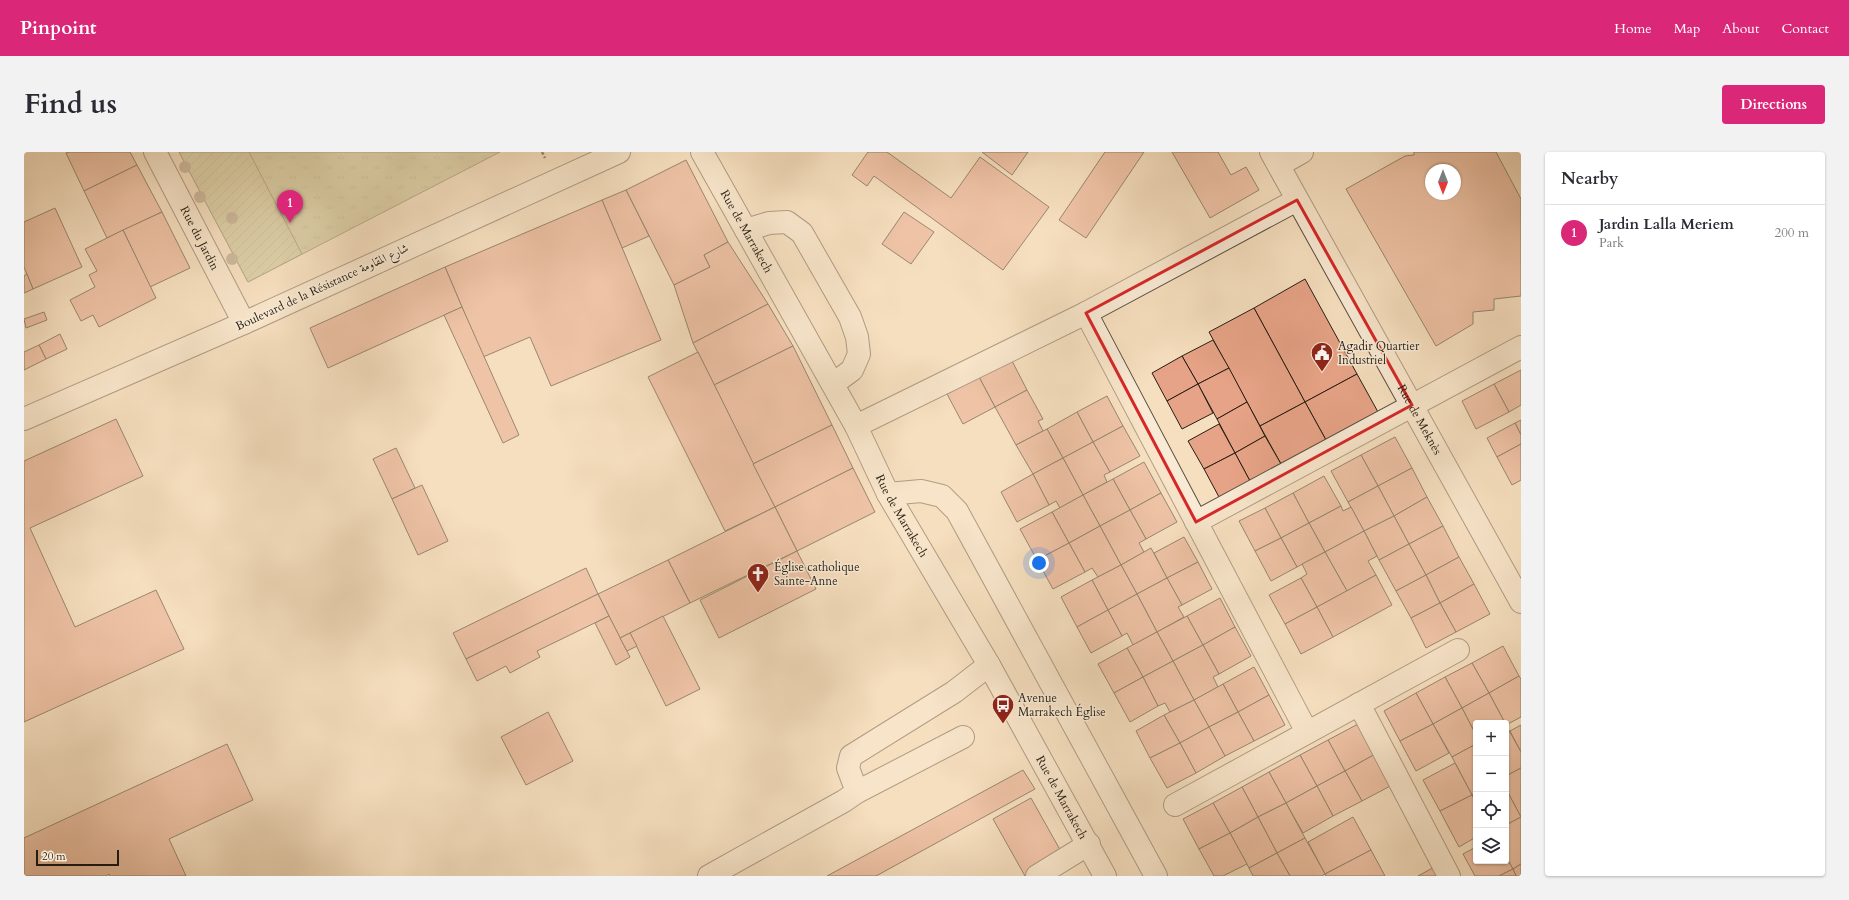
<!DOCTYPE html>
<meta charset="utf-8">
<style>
body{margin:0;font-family:Cardo,Amiri,serif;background:#f2f2f3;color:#2b2b33}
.controls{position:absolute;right:12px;bottom:12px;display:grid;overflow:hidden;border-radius:4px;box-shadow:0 1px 3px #0004}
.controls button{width:36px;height:36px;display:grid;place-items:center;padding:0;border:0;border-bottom:1px solid #e1e1e2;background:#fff;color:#2b2b33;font:20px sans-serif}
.compass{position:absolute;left:1401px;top:12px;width:36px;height:36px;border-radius:50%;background:#fff;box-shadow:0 1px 3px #0004;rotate:180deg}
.scale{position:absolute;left:12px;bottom:10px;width:83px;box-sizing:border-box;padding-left:4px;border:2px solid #251d12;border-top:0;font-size:11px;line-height:14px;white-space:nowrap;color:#251d12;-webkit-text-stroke:3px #f9ead5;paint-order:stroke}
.you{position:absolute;left:1015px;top:411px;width:14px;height:14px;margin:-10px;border:3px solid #fff;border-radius:50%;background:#1a73e8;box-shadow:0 0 0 6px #1a73e833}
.badge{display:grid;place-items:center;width:26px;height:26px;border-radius:50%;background:#db2777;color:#fff;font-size:13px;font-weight:700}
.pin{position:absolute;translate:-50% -33px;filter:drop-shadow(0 1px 2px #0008)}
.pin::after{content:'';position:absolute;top:21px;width:14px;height:12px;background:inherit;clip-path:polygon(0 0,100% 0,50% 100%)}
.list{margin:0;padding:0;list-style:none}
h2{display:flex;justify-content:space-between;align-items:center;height:52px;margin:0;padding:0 16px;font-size:17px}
h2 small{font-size:13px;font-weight:400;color:#7c7c81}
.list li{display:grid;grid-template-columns:26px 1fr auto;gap:12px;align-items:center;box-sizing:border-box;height:56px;padding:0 16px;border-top:1px solid #e1e1e2}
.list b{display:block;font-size:15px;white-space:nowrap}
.list p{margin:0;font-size:13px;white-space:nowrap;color:#7c7c81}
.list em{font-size:13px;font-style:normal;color:#7c7c81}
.icon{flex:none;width:22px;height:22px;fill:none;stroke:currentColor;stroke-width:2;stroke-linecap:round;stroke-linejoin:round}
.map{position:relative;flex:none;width:1497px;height:724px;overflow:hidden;border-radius:4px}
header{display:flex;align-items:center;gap:24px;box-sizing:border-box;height:56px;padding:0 20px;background:#db2777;color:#fff}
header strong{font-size:19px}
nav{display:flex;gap:22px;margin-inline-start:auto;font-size:14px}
.intro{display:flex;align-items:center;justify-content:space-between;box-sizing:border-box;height:96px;padding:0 24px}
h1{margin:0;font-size:28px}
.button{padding:10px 18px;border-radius:4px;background:#db2777;color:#fff;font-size:14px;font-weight:700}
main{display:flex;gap:24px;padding:0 24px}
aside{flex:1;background:#fff;border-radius:4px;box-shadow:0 1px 3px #0004}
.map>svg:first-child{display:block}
</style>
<header>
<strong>Pinpoint</strong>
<nav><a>Home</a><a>Map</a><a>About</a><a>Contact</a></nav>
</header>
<div class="intro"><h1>Find us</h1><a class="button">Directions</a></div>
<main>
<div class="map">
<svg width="1497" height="724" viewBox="0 0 1497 724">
<defs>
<pattern id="park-tufts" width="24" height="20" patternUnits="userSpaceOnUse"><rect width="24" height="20" fill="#c0c18f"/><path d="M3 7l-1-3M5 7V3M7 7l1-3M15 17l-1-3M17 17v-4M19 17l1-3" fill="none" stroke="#a5a57a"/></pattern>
<pattern id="garden-furrows" width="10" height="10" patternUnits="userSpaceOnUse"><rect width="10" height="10" fill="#c0c18f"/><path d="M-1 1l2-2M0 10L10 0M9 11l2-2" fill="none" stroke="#a5a57a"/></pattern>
</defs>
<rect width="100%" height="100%" fill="#f6dfbf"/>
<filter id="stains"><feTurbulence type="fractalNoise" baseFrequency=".005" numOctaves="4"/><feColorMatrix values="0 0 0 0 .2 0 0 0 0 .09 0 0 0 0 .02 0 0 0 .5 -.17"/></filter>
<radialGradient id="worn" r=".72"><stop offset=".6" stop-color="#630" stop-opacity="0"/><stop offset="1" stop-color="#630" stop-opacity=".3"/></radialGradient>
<path fill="url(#park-tufts)" stroke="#726f50" d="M155,0H476L224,130Z"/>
<path fill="url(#garden-furrows)" stroke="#726f50" d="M155,0H225L278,102L224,130Z"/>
<g fill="#e7a387" stroke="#251d12" fill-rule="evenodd">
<path d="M45,0H106L113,13L60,39L42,1Z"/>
<path d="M844,0H863L927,46L956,5L1025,55L979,118L850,24L843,34L828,23Z"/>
<path d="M958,0H1004L988,23Z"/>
<path d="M1081,0H1120L1062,86L1035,68Z"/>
<path d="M1148,0H1194L1207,23L1222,15L1235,38L1186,66Z"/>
<path d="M1390,0H1472L1497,47V144L1470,147V158L1449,160V172L1412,194L1322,37L1381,4L1390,3ZM1407,18H1431V42H1407Z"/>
<path d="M662,8L704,90L680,103L686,115L650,133L602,38Z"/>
<path d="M113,13L138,60L83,86L60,39Z"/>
<path d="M602,38L625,84L598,96L578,48Z"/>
<path d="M578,48L637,188L527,234L506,185L459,205L421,115Z"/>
<path d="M31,56L58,115L9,137L0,115V70Z"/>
<path d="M138,60L166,116L126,135L99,78Z"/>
<path d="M880,60L910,80L887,112L858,92Z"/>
<path d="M99,78L132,146L75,175L69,163L57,169L46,148L71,135L65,123L73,119L61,97Z"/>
<path d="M704,90L744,152L669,191L650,133L686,115L680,103Z"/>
<path d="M421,115L438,155L304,216L286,176Z"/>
<path d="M3,122L9,137L0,141V124Z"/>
<path d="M1281,127L1333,222L1281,250L1230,156Z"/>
<path d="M744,152L769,194L690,233L669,191Z"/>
<path d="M438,155L495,283L479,291L420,163Z"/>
<path d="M1230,156L1281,250L1236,274L1185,180Z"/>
<path d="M20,160L23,168L2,176L0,167Z"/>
<path d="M36,182L43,197L22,207L15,193Z"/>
<path d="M1189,188L1205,216L1174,232L1158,204Z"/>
<path d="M15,193L22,207L0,218V200Z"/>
<path d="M769,194L808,273L729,312L690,233Z"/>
<path d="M674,200L751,355L701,379L624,225Z"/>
<path d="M1158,204L1174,232L1143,249L1128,221Z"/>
<path d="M987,207L1003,238L971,255L955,225Z"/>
<path d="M1205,216L1223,250L1193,267L1174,232Z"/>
<path d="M1497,218V253L1485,260L1470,232Z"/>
<path d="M1333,222L1354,260L1302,288L1281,250Z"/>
<path d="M955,225L971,255L939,272L923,242Z"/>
<path d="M1174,232L1189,261L1158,277L1143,249Z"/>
<path d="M1470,232L1485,260L1452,277L1438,249Z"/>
<path d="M1003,238L1019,267L1014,269L1019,279L992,293L971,255Z"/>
<path d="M1083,244L1099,274L1069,290L1053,260Z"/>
<path d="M1223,250L1241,284L1211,301L1193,267Z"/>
<path d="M1281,250L1302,288L1257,312L1236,274Z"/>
<path d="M1053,260L1069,290L1039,306L1023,277Z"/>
<path d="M92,267L119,324L6,376L51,475L132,438L160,497L0,570V309Z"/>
<path d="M1497,268V283L1491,271Z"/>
<path d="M1491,271L1497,283V292L1473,305L1463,286Z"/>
<path d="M1195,272L1211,301L1180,317L1164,289Z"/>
<path d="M808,273L829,316L751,355L729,312Z"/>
<path d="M1099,274L1116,304L1086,320L1069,290Z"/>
<path d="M1023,277L1039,306L1009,322L992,293Z"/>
<path d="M1241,284L1257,312L1226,329L1211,301Z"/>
<path d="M1371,285L1388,316L1354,334L1337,303Z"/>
<path d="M1069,290L1086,320L1080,323L1083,330L1059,343L1039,306Z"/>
<path d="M1497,292V328L1488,333L1473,305Z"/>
<path d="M372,296L391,336L368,347L349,307Z"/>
<path d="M1211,301L1226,329L1195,345L1180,317Z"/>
<path d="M1337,303L1354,334L1324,350L1307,319Z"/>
<path d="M1039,306L1059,343L1036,356L1032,349L1025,353L1009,322Z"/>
<path d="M1120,310L1137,341L1106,358L1089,327Z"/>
<path d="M829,316L851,360L773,399L751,355Z"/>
<path d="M1388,316L1403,345L1370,364L1354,334Z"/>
<path d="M1009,322L1025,353L993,370L977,340Z"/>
<path d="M1300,324L1317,354L1285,371L1269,341Z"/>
<path d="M1089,327L1106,358L1076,374L1059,343Z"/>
<path d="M398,333L424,389L394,403L368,347Z"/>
<path d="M1354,334L1370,364L1340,379L1324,350Z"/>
<path d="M1137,341L1153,370L1122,387L1106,358Z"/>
<path d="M1269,341L1285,371L1257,386L1241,356Z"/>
<path d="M1059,343L1076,374L1045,391L1028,360Z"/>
<path d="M1403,345L1419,374L1385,392L1370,364Z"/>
<path d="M1317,354L1319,359L1327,355L1340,379L1301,400L1285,371Z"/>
<path d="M751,355L773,399L666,451L644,408Z"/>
<path d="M1241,356L1257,386L1231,399L1215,369Z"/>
<path d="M1106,358L1122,387L1115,391L1120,400L1097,413L1076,374Z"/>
<path d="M1028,360L1045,391L1013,408L996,377Z"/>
<path d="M1370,364L1385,392L1355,408L1340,379Z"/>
<path d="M1285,371L1301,400L1273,415L1257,386Z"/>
<path d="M1076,374L1097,413L1074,425L1068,416L1061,420L1045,391Z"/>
<path d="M1419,374L1435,405L1402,423L1385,392Z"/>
<path d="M1340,379L1353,404L1344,409L1352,423L1323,439L1301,400Z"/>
<path d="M1160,385L1174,410L1143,426L1130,401Z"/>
<path d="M1257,386L1273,415L1247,429L1231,399Z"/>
<path d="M1045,391L1061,420L1029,437L1013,408Z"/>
<path d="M1385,392L1402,423L1372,439L1355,408Z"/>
<path d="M1127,396L1143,426L1113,442L1097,413Z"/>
<path d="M773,399L792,437L695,486L676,448Z"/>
<path d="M1301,400L1323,439L1293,455L1277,426L1283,422L1278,412Z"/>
<path d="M1435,405L1450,432L1416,451L1402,423Z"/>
<path d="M644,408L666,451L596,486L574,442Z"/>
<path d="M1174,410L1188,437L1158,453L1143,426Z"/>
<path d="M1097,413L1113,442L1084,458L1068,428Z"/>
<path d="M562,416L574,442L442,507L429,481Z"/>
<path d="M1352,423L1368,453L1309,485L1293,455Z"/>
<path d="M1402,423L1416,451L1387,466L1372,439Z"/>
<path d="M1143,426L1158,453L1154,455L1160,465L1133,480L1113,442Z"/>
<path d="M1277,426L1293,455L1261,472L1245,443Z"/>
<path d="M1068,428L1084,458L1053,475L1037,445Z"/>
<path d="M1450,432L1466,462L1432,480L1416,451Z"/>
<path d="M574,442L585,464L513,499L516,505L486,521L482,514L453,529L442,507Z"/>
<path d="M1113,442L1133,480L1109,493L1103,481L1098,484L1084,458Z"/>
<path d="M1196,446L1211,475L1179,493L1163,464Z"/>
<path d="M1416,451L1432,480L1402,496L1387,466Z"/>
<path d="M1293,455L1309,485L1277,502L1261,472Z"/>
<path d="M1084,458L1098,484L1067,501L1053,475Z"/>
<path d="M585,464L606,505L592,513L571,471Z"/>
<path d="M639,464L676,537L642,554L606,481Z"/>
<path d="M1163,464L1179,493L1149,509L1133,480Z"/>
<path d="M1211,475L1227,504L1195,522L1179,493Z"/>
<path d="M1133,480L1149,509L1119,525L1103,496Z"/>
<path d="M606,481L613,494L603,499L596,486Z"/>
<path d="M1179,493L1195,522L1189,525L1194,535L1170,548L1149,509Z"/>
<path d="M1479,494L1495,524L1465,541L1448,511Z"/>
<path d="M1103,496L1119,525L1090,541L1074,512Z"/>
<path d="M1149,509L1170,548L1146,560L1141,551L1134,554L1119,525Z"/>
<path d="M1448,511L1465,541L1438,556L1421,525Z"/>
<path d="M1230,515L1245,543L1214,560L1199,532Z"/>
<path d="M1495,524L1497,527V565L1482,573L1465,541Z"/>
<path d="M1119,525L1134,554L1106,570L1090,541Z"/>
<path d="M1421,525L1438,556L1409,572L1392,541Z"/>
<path d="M1199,532L1214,560L1185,575L1170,548Z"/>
<path d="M1392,541L1409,572L1376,589L1360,559Z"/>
<path d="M1465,541L1481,571H1452V583L1438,556Z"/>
<path d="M1245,543L1261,573L1230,589L1214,560Z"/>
<path d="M1170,548L1185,575L1156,591L1140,563Z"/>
<path d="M1438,556L1452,583V592L1428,605L1409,572Z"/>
<path d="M524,560L549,609L502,633L477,585Z"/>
<path d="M1214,560L1230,589L1201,604L1185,575Z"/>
<path d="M1140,563L1156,591L1126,606L1112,579Z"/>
<path d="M1336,571L1353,601L1321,619L1304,588Z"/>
<path d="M1409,572L1425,601L1392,619L1376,589Z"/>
<path d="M1497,573V600L1486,579Z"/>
<path d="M1185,575L1201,604L1172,621L1156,591Z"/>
<path d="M1483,575L1497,600V616L1482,624V576Z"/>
<path d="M1304,588L1321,619L1293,634L1276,603Z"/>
<path d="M1156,591L1172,621L1143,636L1126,606Z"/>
<path d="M203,592L229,648L145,687L162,724H86L85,722L82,724H0V686Z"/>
<path d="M1452,592V641L1448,643L1428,605Z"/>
<path d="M1353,601L1370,632L1338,649L1321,619Z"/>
<path d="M1276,603L1293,634L1262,651L1245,620Z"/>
<path d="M1431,611L1448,643L1416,659L1399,628Z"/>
<path d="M1497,616V665L1482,637V624Z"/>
<path d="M999,618L1011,637L852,724H803Z"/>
<path d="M1321,619L1338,649L1309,664L1293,634Z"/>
<path d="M1245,620L1262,651L1234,665L1218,635Z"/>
<path d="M1293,634L1309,664L1279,681L1262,651Z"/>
<path d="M1218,635L1234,665L1206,681L1189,651Z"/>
<path d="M1482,637L1497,665L1482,673Z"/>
<path d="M1452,641V650L1448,643Z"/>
<path d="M1448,643L1452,650V685L1435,695L1416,659Z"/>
<path d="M1007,646L1039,703L1001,724L969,667Z"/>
<path d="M1189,651L1206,681L1175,697L1159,667Z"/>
<path d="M1262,651L1281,686L1253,701L1234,665Z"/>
<path d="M1234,665L1253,701L1225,716L1206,681Z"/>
<path d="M1329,665L1347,698L1301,722L1284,690Z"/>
<path d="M1497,665V712L1489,717L1482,705V673Z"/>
<path d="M1206,681L1223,712L1199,724H1190L1175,697Z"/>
<path d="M1281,686L1301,722L1298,724H1266L1253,701Z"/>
<path d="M1452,695V709H1482V705L1489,717L1475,724H1451L1439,702Z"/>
<path d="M1347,698L1361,724H1302L1301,722Z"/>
<path d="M1253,701L1266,724H1229L1225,716Z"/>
<path d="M1497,712V724H1492L1489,717Z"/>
<path d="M1414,713L1420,724H1394Z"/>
<path d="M1489,717L1492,724H1475Z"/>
</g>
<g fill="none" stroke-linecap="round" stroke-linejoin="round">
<g stroke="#594e3d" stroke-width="24">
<g id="minor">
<path id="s1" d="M131,0L220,171"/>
<path id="s2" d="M678,0L832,274L864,342L965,513L1081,724"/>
<path id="s3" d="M1247,0L1497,450"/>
<path d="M1255,13L1278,0"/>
<path d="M722,78L745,71L763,70L778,81L826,165L833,185L835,202L828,218L809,232"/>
<path d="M1062,161L1283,580"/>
<path d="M0,267L220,171L595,0"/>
<path d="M832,274L1062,161L1273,48"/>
<path d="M864,342L897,339L918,344L933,359L1132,724"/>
<path d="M1172,370L1497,195"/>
<path d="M1335,552L1425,724"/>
<path d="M833,640L939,585"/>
<path d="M1151,653L1434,498"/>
<path d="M685,724L820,649L833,640L824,616L827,604L930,540L965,513"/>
<path d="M1013,724L1065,692"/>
</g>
</g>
<path stroke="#251d12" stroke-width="2.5" stroke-dasharray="3 2" stroke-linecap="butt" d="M518,0L521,6"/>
<use href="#minor" stroke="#f9ead5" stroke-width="22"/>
</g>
<g fill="#9d8f75">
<circle cx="161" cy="15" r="6"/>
<circle cx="176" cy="45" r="6"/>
<circle cx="208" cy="66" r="6"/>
<circle cx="208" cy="107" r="6"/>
</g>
<path d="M0 0H1497V724H0ZM1273,48L1388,253L1172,370L1062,161Z" fill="#f6dfbf" fill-opacity=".55" fill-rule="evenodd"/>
<path fill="none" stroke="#d62828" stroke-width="3" stroke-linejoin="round" d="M1273,48L1388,253L1172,370L1062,161Z"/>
<defs>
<g id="civic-pin" transform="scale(1.15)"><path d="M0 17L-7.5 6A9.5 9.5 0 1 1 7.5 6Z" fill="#8f2418" stroke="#f9ead5"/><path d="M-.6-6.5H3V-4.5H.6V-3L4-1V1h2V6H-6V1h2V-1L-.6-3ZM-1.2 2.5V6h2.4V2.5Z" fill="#fff"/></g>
<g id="church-pin" transform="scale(1.15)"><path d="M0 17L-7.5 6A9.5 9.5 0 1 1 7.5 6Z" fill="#8f2418" stroke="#f9ead5"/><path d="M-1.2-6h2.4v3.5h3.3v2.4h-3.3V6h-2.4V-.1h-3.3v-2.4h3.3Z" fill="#fff"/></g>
<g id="bus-pin" transform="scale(1.15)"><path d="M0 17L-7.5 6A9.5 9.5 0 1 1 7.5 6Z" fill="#8f2418" stroke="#f9ead5"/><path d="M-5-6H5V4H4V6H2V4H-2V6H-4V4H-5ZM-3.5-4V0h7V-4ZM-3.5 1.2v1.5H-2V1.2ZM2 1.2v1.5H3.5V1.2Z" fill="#fff"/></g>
</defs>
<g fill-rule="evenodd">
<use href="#civic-pin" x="1298" y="201"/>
<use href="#church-pin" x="734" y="422"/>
<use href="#bus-pin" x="979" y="553"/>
</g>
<g text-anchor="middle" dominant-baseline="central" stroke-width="3" stroke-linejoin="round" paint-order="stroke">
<g font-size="12" fill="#251d12" stroke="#f9ead5">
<text stroke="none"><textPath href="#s2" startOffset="91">Rue de Marrakech</textPath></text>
<text stroke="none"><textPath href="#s1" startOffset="97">Rue du Jardin</textPath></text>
<text transform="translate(298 135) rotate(-25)">Boulevard de la Résistance شارع المقاومة</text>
<text stroke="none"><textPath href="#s3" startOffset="306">Rue de Meknès</textPath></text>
<text stroke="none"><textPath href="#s2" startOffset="415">Rue de Marrakech</textPath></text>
<text stroke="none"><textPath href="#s2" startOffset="739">Rue de Marrakech</textPath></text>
</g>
<g font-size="12" fill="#251d12" stroke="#f9ead5" text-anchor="start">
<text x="1314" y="194">Agadir Quartier<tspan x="1314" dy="14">Industriel</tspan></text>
<text x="750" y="415">Église catholique<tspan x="750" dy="14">Sainte-Anne</tspan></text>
<text x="994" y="546">Avenue<tspan x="994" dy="14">Marrakech Église</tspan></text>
</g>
</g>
<rect width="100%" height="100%" filter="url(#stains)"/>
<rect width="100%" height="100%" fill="url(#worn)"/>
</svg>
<div class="controls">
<button>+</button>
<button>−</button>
<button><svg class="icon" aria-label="locate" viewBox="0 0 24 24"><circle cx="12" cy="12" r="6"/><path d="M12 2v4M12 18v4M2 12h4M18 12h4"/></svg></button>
<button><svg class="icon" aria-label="layers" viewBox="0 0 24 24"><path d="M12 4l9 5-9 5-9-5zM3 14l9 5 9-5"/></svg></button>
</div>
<svg class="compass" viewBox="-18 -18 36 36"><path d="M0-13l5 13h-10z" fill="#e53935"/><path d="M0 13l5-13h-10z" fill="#7c7c81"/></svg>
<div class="scale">20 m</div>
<div class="you"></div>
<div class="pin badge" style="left:266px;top:71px">1</div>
</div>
<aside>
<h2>Nearby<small></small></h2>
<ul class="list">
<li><span class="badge">1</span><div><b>Jardin Lalla Meriem</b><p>Park</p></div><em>200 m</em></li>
</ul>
</aside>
</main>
